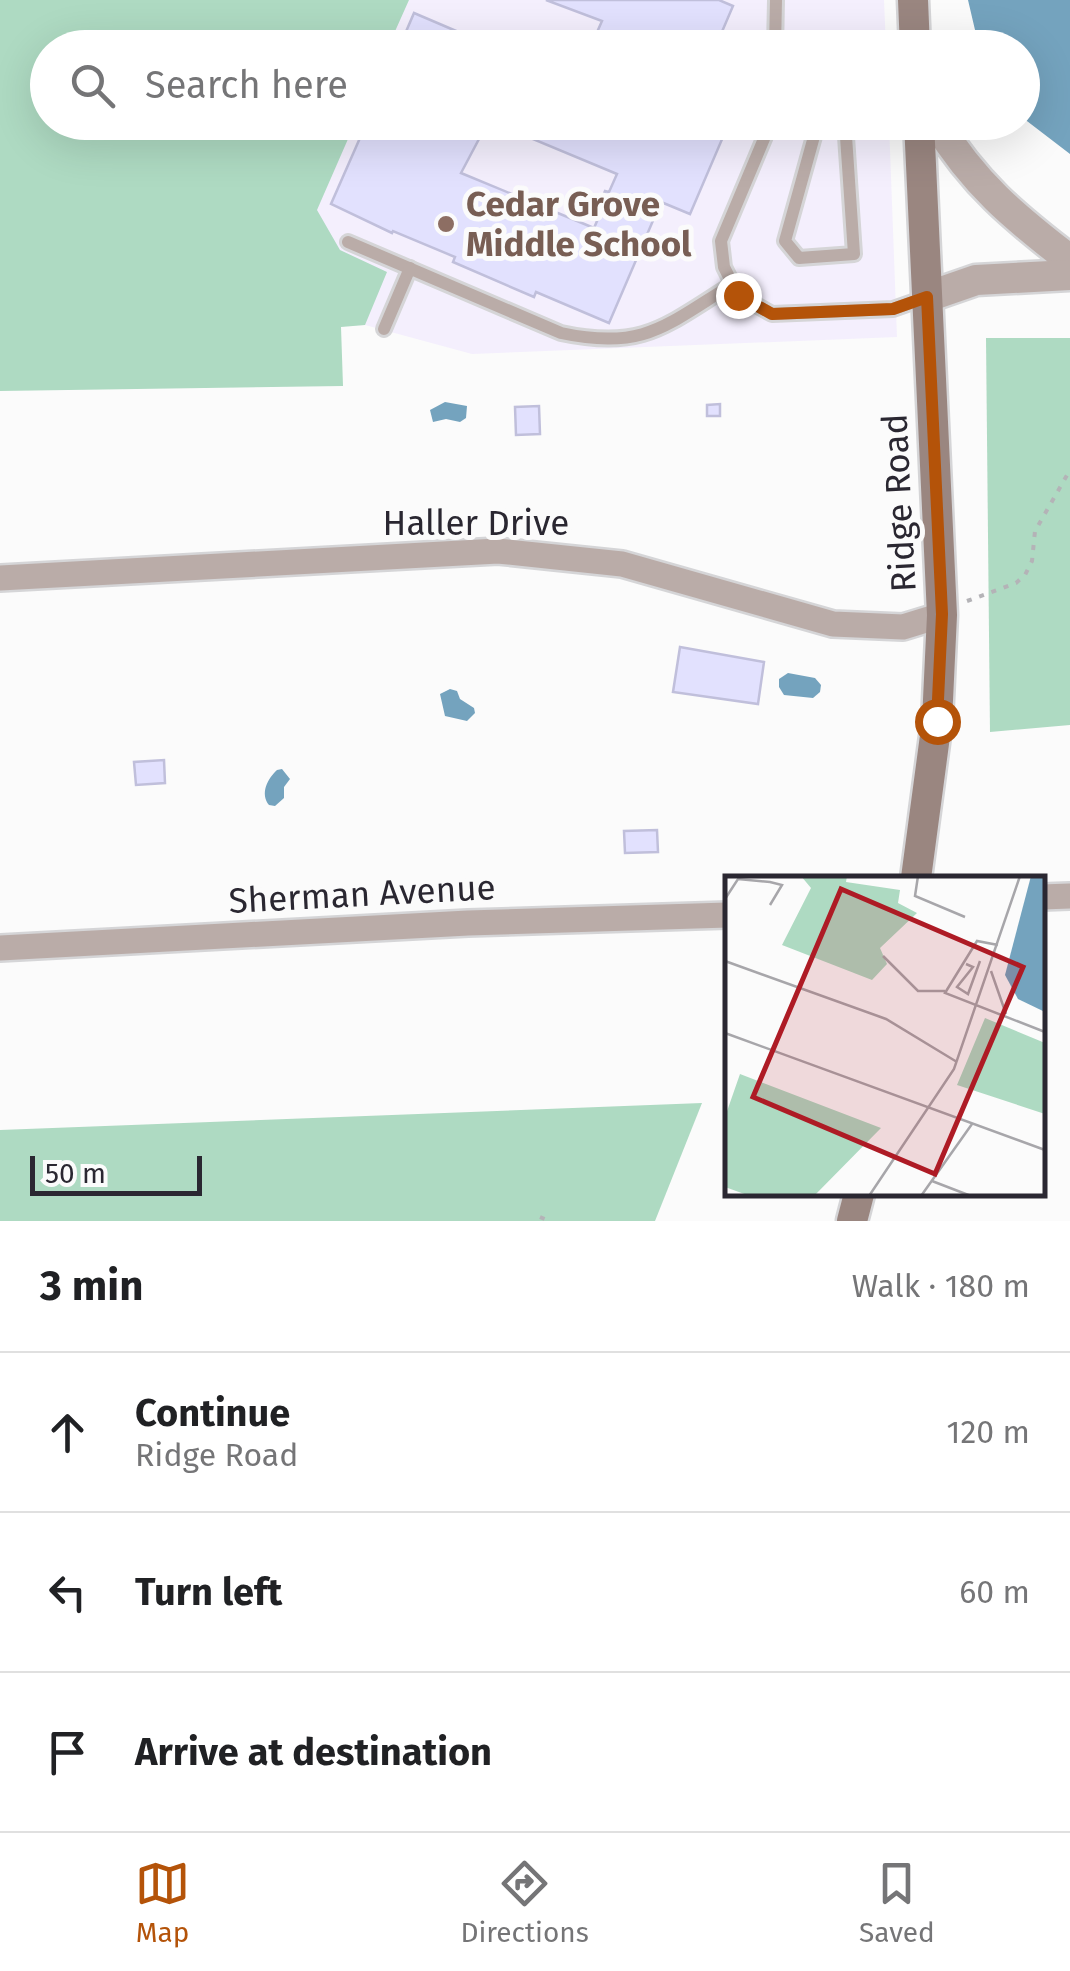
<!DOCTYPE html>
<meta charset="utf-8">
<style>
body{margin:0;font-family:"Fira Sans",sans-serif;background:#f6f6f6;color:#202124}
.scale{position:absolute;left:30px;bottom:25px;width:172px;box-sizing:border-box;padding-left:10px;border:5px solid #2a2731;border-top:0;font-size:28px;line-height:35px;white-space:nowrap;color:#2a2731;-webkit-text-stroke:8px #fbfbfb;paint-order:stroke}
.stop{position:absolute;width:30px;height:30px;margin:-22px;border:8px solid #b45309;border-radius:50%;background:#fff}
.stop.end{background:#b45309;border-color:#fff;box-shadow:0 2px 10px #0008}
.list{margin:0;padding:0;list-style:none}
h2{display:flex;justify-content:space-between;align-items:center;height:130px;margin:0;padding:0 40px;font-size:42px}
h2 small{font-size:32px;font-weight:400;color:#757577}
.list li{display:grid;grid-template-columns:65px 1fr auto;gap:30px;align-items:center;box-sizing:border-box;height:160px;padding:0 40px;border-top:2px solid #e0e0e0}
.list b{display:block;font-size:38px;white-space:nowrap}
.list p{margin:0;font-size:32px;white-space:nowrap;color:#757577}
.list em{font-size:32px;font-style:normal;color:#757577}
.icon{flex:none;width:55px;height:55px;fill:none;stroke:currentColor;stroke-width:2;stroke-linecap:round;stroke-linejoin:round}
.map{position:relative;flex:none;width:1070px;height:1221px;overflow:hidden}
.search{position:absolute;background:#fff;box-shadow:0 10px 40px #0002;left:30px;right:30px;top:30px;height:110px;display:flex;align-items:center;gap:25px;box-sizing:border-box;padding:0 35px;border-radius:55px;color:#757577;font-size:38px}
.sheet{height:610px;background:#fff}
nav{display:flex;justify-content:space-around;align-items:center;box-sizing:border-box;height:140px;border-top:2px solid #e0e0e0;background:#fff;font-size:28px;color:#757577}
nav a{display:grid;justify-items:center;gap:5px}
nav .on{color:#b45309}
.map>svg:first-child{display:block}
</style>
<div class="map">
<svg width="1070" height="1221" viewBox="0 0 1070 1221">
<rect width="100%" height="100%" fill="#fbfbfb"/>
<path fill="#f4effd" d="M12,0H884L886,47L48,48V122L889,123L897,337L472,354L365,325L0,337V5Z"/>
<g fill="#aedac2">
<path d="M0,0H409L388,47L48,48V122L355,123L317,210L340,250L387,272L365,325L341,327L343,386L0,391Z"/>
<path d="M986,338H1070V725L990,732Z"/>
<path d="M702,1103L655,1221H0V1130Z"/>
</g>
<g fill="#74a3be">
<path d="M968,0H1070V154L1023,118L1022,48L979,47Z"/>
<path d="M445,402L467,406L466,418L460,422L446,419L433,422L430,410Z"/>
<path d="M788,673L815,678L821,685L820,692L813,698L784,695L779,687V679Z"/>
<path d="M450,689L457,691L460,699L474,708L475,713L467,721L445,716L440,694Z"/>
<path d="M282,769L290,779L284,787V798L275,806L269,805C260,794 267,779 277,770Z"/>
</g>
<g fill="#e2e1fe" stroke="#c0bfdb" stroke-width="2.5">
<path d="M546,0H719L733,6L715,48H590L602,21Z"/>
<path d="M414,13L496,48H399Z"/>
<path d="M367,122H482L476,136L480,137L461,173L594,228L603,207L599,205L605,191L609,192L617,174L492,122H713L710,131L723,137L690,214L661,202L609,323L536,292L534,297L453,262L455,257L393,231L392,233L331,204Z"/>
<path d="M720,404V416H707V405Z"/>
<path d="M539,406L540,434L516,435L515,407Z"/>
<path d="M680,647L764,662L758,704L673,692Z"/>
<path d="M164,760L165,783L136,785L134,762Z"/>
<path d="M657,830L658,852L625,853L624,831Z"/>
</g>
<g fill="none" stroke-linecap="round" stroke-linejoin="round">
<g stroke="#d5d5d7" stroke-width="18">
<g id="service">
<path d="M775,48L776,0"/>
<path d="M771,122L721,241L724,267L738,295L772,314L893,309L927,297"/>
<path d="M818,122L785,241L799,258L854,254L845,122"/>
<path d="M348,242L561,333C644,351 666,325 733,284"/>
<path d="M384,329L410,268"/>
</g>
</g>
<g stroke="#d5d5d7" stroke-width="30">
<g id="minor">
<path d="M0,578L498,551L622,564L833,624L903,627L942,615"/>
<path d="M1042,897L1070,896"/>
<path d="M0,948L468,923L728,915"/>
</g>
</g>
<g stroke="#d5d5d7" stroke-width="35">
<g id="tertiary">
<path d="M936,122C974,184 1014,217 1070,260"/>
<path d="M927,297L976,280L1070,275"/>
</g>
</g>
<g stroke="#d5d5d7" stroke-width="35">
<g id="secondary">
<path d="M913,0L915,48"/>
<path d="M916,878L937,721L942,615L919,122"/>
<path d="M852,1221L859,1194"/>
</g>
</g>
<g stroke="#b4b3b7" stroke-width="4" stroke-dasharray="5 8" stroke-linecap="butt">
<path d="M967,601L1016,583L1025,575L1032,561L1035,531L1070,470"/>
<path d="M540,1217L549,1221"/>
</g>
<use href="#service" stroke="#baaca8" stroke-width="12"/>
<use href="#minor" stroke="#baaca8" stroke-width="25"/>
<use href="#tertiary" stroke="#baaca8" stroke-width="30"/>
<use href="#secondary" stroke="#9a8680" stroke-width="30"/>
</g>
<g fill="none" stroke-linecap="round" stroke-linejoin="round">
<path stroke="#b45309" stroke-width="12" d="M738,295L772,314L893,309L927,297L942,614L937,721"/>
</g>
<circle fill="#8d6e63" stroke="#fbfbfb" stroke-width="4" cx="446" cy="224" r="10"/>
<g text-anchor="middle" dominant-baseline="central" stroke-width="10" stroke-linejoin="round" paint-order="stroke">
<g font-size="35" font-weight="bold" fill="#785e54" stroke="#fbfbfb" text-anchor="start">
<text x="466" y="204">Cedar Grove<tspan x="466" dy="40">Middle School</tspan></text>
</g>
<g font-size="35" fill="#2a2731" stroke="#fbfbfb">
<text transform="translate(899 503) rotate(-93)">Ridge Road</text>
<text x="476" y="523">Haller Drive</text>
<text transform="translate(362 894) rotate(-3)">Sherman Avenue</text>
</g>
</g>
<g transform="translate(725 876)">
<rect width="320" height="320" fill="#fbfbfb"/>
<path d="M76,0H122L121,6L175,14L173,27L192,37L155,72L162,88L147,104L57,69L86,12ZM260,142L320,167V238L232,209ZM15,198L156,252L89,320H25L0,311V241Z" fill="#aedac2"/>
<path d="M306,0H320V136L293,123L280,99Z" fill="#74a3be"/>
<path fill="none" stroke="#a7a6aa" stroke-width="2.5" d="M193,0L190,20L240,41M0,23L13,3L45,6L57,9L45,29M273,69L252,65L220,117L320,156M158,80L193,115H220M0,85L161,143L232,186M241,88L248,91L232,111L243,118L255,85M266,95L281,138M0,157L320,274M207,305L246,320M144,320L229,193L295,0M196,320L247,248"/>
<path fill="#ae1b25" fill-opacity="0.15" stroke="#ae1b25" stroke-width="5" d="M116,13L298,91L210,298L28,221Z"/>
<rect width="320" height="320" fill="none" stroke="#2a2731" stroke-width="5"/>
</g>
</svg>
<div class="scale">50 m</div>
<div class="stop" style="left:937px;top:721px"></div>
<div class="stop end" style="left:738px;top:295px"></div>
<div class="search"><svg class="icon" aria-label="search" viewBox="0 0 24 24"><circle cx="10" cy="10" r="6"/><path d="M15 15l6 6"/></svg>Search here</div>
</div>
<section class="sheet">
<h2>3 min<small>Walk · 180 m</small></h2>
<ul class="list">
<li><svg class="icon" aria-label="ahead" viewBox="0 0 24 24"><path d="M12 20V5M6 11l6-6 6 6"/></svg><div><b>Continue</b><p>Ridge Road</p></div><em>120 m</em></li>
<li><svg class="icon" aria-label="left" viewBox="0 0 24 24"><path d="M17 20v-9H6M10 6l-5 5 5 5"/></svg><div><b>Turn left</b></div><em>60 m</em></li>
<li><svg class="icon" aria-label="arrive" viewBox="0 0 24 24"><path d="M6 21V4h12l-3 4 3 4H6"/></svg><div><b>Arrive at destination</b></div></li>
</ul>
</section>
<nav>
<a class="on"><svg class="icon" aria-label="map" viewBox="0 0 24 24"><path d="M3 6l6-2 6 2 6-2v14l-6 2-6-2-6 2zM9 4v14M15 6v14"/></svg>Map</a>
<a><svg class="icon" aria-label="directions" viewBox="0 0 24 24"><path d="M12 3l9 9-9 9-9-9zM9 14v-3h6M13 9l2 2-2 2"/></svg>Directions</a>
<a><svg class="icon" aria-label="saved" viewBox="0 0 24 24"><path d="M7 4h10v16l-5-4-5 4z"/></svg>Saved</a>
</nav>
